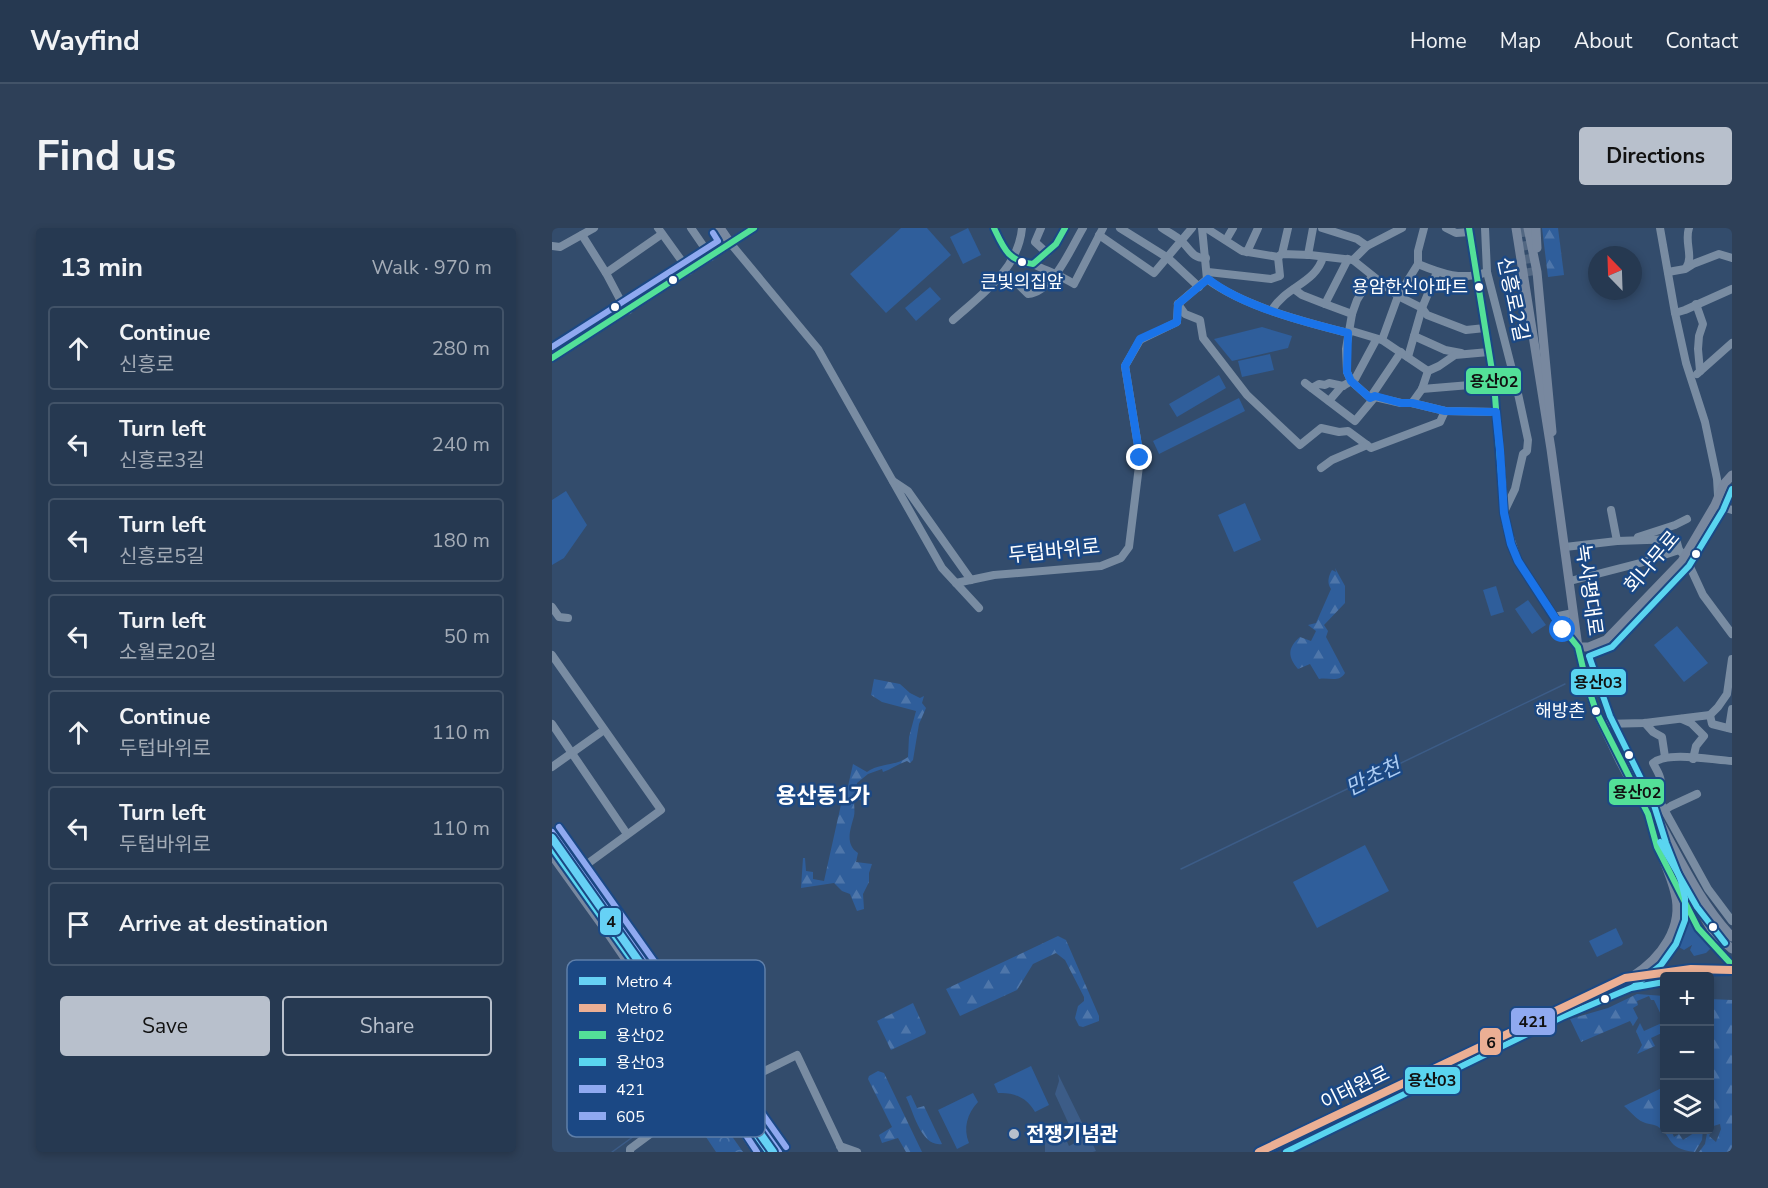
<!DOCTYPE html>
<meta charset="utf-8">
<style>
body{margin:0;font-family:"Nunito Sans","Noto Sans KR",sans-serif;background:#2e4058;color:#f1f3f6}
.controls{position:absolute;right:18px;bottom:18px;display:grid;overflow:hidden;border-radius:6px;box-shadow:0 3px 9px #0003}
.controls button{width:54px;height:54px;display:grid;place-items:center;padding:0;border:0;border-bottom:2px solid #425368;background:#263951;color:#f1f3f6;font:30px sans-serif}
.compass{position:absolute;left:1036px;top:18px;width:54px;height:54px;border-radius:50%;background:#263951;box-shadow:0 3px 9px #0003;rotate:337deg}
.stop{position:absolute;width:18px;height:18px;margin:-14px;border:4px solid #1a73e8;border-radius:50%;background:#fff}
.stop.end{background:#1a73e8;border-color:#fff;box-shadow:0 2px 6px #0008}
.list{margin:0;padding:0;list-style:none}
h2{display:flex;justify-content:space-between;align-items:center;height:78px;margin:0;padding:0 24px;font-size:26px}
h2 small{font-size:20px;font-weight:400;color:#a4acb7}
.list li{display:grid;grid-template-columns:39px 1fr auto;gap:18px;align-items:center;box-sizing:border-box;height:84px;margin:0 12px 12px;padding:0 12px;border:2px solid #425368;border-radius:6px}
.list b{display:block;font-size:22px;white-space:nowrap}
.list p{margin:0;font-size:20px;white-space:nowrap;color:#a4acb7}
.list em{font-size:20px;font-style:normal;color:#a4acb7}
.actions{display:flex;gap:12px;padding:18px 24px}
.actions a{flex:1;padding:14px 0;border:2px solid #b8c0cc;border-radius:6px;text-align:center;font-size:21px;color:#b8c0cc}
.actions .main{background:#b8c0cc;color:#111}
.icon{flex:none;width:33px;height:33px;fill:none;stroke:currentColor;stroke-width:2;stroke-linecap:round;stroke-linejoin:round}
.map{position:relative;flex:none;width:1180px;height:924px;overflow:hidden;border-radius:6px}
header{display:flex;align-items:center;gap:36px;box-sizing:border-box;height:84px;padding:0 30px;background:#263951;border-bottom:2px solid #425368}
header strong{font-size:28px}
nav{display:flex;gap:33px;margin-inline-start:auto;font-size:21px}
.intro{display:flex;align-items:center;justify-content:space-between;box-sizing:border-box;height:144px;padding:0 36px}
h1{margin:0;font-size:42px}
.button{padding:15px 27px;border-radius:6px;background:#b8c0cc;color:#111;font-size:21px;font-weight:700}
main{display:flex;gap:36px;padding:0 36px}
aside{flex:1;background:#263951;border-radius:6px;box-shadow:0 3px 9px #0003}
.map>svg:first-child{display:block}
</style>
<header>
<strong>Wayfind</strong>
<nav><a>Home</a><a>Map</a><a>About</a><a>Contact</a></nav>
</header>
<div class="intro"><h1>Find us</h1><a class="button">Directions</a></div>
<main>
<aside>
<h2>13 min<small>Walk · 970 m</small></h2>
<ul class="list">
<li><svg class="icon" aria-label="ahead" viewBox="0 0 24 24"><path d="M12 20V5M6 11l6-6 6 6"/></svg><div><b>Continue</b><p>신흥로</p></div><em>280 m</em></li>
<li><svg class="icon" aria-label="left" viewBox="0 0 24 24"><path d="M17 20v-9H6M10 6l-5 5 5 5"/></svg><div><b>Turn left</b><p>신흥로3길</p></div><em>240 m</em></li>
<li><svg class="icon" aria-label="left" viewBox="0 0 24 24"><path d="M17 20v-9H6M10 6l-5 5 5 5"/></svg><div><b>Turn left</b><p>신흥로5길</p></div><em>180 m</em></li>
<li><svg class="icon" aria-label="left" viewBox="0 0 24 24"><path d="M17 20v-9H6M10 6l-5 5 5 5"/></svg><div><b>Turn left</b><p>소월로20길</p></div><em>50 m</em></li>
<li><svg class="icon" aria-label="ahead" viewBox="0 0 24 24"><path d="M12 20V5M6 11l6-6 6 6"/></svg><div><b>Continue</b><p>두텁바위로</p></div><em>110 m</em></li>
<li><svg class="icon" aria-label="left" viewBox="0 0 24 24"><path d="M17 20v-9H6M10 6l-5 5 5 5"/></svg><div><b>Turn left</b><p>두텁바위로</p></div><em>110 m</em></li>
<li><svg class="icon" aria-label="arrive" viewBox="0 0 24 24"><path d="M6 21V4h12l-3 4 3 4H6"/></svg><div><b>Arrive at destination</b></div></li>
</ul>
<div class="actions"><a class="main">Save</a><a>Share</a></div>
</aside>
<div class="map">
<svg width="1180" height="924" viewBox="0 0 1180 924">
<defs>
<pattern id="forest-firs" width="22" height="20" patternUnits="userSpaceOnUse" patternTransform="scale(1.5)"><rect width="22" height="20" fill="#2f5e9b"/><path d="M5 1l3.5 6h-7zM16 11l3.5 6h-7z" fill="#4e76aa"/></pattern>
<pattern id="park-crowns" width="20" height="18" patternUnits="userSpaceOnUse" patternTransform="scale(1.5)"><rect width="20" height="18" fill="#2f5e9b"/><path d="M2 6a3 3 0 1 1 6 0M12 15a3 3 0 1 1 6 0" fill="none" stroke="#4e76aa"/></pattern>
</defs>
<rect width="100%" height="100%" fill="#334c6c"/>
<g fill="#2f5e9b">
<path d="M349,0H375L399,27L334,85L298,46Z"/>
<path d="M416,0L429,27L411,36L398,9Z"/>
<path d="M378,59L389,71L364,93L353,80Z"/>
<path d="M710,99L740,108L736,120L680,133L662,111Z"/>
<path d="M718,126L722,142L690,149L686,133Z"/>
<path d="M667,147L674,160L625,189L617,176Z"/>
<path d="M687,170L693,183L607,226L601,213Z"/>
<path d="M14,263L35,297L12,330L0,337V272Z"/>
<path d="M693,275L709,312L682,324L666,287Z"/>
<path d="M944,358L952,384L939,388L931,362Z"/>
<path d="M976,372L994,397L980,406L963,381Z"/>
<path d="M1125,398L1156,435L1132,454L1102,417Z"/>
<path d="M813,617L837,663L765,700L741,654Z"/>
<path d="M1129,682H1132L1160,719L1154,725L1142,728L1138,722L1140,717L1132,722L1118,714Z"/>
<path d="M1064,700L1071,715L1070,717L1045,729L1037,713Z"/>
<path d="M479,838L497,877L483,884C475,870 462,864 446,865L442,856Z"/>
<path d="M421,865L426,874C415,886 411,900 417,915L405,921L386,882Z"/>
</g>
<g fill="url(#forest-firs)">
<path d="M990,0H1006L1012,47L996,49Z"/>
<path d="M783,340L793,358V375L772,397L776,403L774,409L793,445C787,455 777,449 767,451L758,436L746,441C736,429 735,420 748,409L759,413L764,403L756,397L764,395L779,361C775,355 776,349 780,342L784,344Z"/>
<path d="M322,451L348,456L358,465L368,470L372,468L370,475L374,480L367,496L361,532L358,535L355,533C346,536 340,541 331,544L330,541L316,546L305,555L304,569L309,570V572H302C302,577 303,584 302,588C299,600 292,616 306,625L304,634L320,636L317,645V654L311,666L312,681L305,683L298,666L290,663L282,655L249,660L251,630H253L254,643L261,644V651L272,653L290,572L294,567L301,536L315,544C327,535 345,538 356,529L357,509L364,483L330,474L319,467Z"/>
<path d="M506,708L514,712L547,788V793L531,799L527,798L523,790L526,778L532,773V769L513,732L504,725L481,736L465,762L408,788L394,761Z"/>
<path d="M1085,766L1112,768V793L1102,772H1099L1097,768L1085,773L1086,777L1081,780L1086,790L1081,798L1078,793L1029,814L1018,791L1056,780Z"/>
<path d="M1158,771L1180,772V924H1147L1153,916L1155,905L1159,904L1157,908L1164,914L1169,901L1168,896L1158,899Z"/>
<path d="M361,775L374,804L373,806L339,822L325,793Z"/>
<path d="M1112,794V804L1099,810L1103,818L1085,826L1090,817L1084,803L1088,795L1092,803Z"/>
<path d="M326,843L332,845L370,924H354L346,910L330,915L327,907L340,899L316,851L317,848Z"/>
<path d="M1112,859V902H1119L1122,909L1127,906L1131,912L1145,903V902H1151L1150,912L1143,924C1112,920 1122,908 1105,898C1100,896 1095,896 1091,894C1084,891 1078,883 1072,878Z"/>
<path d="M359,867L365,880L372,878L390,916C369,919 362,885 354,869Z"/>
</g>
<path fill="url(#park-crowns)" d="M158,877L191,924H164L152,906L132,890Z"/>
<path fill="#3c5c87" d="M506,846L544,923L541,924H493V905L508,898L517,918L525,914L503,866L507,853Z"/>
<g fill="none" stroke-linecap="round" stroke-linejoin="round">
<g stroke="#3c5c87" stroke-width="1.5">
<path d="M629,641L1013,456"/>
<path d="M60,924L144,863"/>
</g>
<path stroke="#526782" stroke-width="9" stroke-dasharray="9 4.5" stroke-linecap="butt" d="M970,0L977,48"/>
<g stroke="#798ca2" stroke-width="8">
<path d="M106,0L137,43"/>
<path d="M139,0L159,29"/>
<path d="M442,0C452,20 455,35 481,36C494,26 507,16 513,0"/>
<path d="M489,0L483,14L495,25"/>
<path d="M568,0L616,30L647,59"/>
<path d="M610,0C616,4 622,7 627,11C637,18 639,31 654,30"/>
<path d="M654,0L690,23L726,29L730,26L758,27L801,32L846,68L870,80L875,87L914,102L933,100"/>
<path d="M770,0L805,11L815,18"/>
<path d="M894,0L904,5L918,4"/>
<path d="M917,0L942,155L954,297L966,333L1002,389L1026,419"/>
<path d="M933,0L935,44L965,161L976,212L975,223L971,226L963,261L952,284"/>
<path d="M1108,0L1123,85L1134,135L1153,194L1165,251L1166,267"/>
<path d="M30,7L54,45L72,79L77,82"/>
<path d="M547,7L602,45L640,0"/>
<path d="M674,12L681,0"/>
<path d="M179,16L266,121L390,340L427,380"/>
<path d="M0,18L8,19L42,0"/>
<path d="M695,24L706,0"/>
<path d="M730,26L736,0"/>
<path d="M756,27L761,0"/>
<path d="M801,32L815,18L850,0"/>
<path d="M481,36C495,43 508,47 522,56L551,0"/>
<path d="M866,36C890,46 910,53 935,44"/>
<path d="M866,36V23L872,0"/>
<path d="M1134,40C1142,28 1132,14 1137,0"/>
<path d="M453,43L476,66C501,64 519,20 531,0"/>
<path d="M656,44L719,51L728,48L726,29"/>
<path d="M1116,44L1133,41L1141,36L1167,26L1180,30"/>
<path d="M54,45L110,6"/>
<path d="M820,48L805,72L800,86L794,121L795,144L799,153L818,170L823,169L849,175H860L893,183L944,184"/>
<path d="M655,51C691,78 752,94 796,105L800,103L830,112L876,143"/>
<path d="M742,61L750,67L773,76L796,31"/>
<path d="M626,76L633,86L648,92L651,110L695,167L748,217L769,200L787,204L796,203L819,220L888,194L893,183"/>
<path d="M626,76L655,51L650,0"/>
<path d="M773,76L800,86"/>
<path d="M1144,76L1151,96L1147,108L1146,121L1148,143"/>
<path d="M720,82C733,59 764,55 771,29"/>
<path d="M1123,85L1133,82L1180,61"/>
<path d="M401,92C430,66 466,42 470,0"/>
<path d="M862,108L893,122L909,125"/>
<path d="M830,112L846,68L866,36"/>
<path d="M856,129L870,80L885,44"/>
<path d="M1145,146L1180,115"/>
<path d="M753,155L803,193L823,169"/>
<path d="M760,160L767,156L773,157L777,155L791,158"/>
<path d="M870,161L942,155"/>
<path d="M818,170L849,124"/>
<path d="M777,173L789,159L803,151L824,112"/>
<path d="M860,175L870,161L876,143L887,138L903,127L937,124"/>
<path d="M769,240L780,232L815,217"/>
<path d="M341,253L356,263L419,352"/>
<path d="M1163,277L1180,282"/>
<path d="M1059,282L1065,313"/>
<path d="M1086,309L1123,297L1135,291"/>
<path d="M1013,319L1065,313L1124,311L1127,322"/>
<path d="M1018,353L1088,335L1127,322L1133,328L1151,367L1180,406"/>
<path d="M404,355L442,347L549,338L569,330L577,319L588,230L573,138L588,112L625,94L626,76"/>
<path d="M0,379L7,389L16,390"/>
<path d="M1002,389L1021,385"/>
<path d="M0,427L109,582L27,642"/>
<path d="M1158,487L1160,496L1180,501"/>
<path d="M1130,491L1139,495L1152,508L1144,518L1141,531"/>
<path d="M1093,495L1101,504L1110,509L1113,529"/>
<path d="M0,496L75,606"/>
<path d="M1051,496L1093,495L1158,487L1166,479L1175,466L1180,431"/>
<path d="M1177,500L1180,481"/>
<path d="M1073,538L1103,565L1156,661L1180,693"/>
<path d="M0,539L52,502"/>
<path d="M1103,565C1114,554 1107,547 1101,535C1116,523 1160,532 1180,533"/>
<path d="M1113,582L1119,578L1145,566"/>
<path d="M288,918L305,924"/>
<path d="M78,924V921L117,892L155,874L180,859L245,827L291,924"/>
</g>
<g stroke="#78889f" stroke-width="9">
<path d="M168,0L179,16"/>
<path d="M964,0L999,221L1026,419L1035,456L1044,483L1069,535L1137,663L1161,704L1180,721"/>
<path d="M976,0L985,44L1000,204"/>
<path d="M984,0L985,20"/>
<path d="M0,130L202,0"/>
<path d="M1026,419H1037L1054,412L1130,333L1163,277L1172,256L1180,247"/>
<path d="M1098,587L1108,595C1130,635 1149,676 1180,709"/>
<path d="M0,604L227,924"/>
<path d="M0,627L58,708L205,924"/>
<path d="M1126,661L1146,700L1180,737"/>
<path d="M1081,748C1109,730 1132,699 1123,665C1118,644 1107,624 1101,603"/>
<path d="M713,924L1006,781L1076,751L1111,745L1142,743H1180"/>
</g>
<g stroke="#1b4884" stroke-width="10">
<g id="bus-1">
<path d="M442,0C452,21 456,33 481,36L504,16L513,0"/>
<path d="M917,0L942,155L952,285L959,316L966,333L1002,389L1026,419L1034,453L1044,483L1096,586L1105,619L1146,700L1180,737"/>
<path d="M0,130L202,0"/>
</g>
</g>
<g stroke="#1b4884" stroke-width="10">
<g id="bus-2">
<path d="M1108,614L1145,679L1173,715"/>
<path d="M0,620L216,924"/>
<path d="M1081,759L1109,737L1124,716L1133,692V670L1129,653L1114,615L1102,577L1058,488L1037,428L1060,419L1137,338L1171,282L1180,261"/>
<path d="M734,924L1010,789L1079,760L1112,754"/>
</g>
</g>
<g stroke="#1b4884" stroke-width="10">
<g id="bus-3">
<path d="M0,604L227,924"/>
<path d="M166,865L205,924"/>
<path d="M713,924L1006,781L1076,751L1111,745L1180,743"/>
</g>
</g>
<g stroke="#1b4884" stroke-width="10">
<g id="bus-4">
<path d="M0,119L166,13L161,5"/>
<path d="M7,599L234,919"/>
<path d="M174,860L213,919"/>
</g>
</g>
<use href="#bus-1" stroke="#53e098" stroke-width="6"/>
<use href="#bus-2" stroke="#5ad5f0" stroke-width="6"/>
<use href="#bus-3" stroke="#8fa9f0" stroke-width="6"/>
<use href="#bus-4" stroke="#8fa9f0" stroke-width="6"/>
<g stroke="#1b4884" stroke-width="12">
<path id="metro-1" d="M0,610L221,924"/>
</g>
<g stroke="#1b4884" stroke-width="12">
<path id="metro-2" d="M707,924L1073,750L1139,741L1180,742"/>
</g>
<use href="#metro-1" stroke="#66d1f5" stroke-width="8"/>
<use href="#metro-2" stroke="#ebaf94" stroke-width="8"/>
</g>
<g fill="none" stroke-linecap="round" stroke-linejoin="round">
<path stroke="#1a73e8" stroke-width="8" d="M588,230L573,138L588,111L625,94L626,76L656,51C690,78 752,94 796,105L795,144L799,153L818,170L823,168L849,175H860L893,183L944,184L948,222L952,285L959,316L966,333L1011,402"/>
</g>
<g fill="#fff" stroke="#1b4884" stroke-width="2">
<circle cx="470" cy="34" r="5"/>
<circle cx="121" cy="52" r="5"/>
<circle cx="927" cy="59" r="5"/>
<circle cx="63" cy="79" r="5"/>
<circle cx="1144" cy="326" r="5"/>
<circle cx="1044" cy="483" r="5"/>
<circle cx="1077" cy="527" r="5"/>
<circle cx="1161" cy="699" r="5"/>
<circle cx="1053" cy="771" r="5"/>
</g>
<circle fill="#b8c0cc" stroke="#1b4884" stroke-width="2" cx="462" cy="906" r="6"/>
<g text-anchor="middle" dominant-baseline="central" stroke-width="5" stroke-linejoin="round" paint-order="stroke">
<g font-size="18" fill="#fff" stroke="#1b4884" text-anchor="end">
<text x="470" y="54" text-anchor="middle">큰빛의집앞</text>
<text x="916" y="59">용암한신아파트</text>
<text x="1033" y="483">해방촌</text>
</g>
<g font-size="20" fill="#fff" stroke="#1b4884">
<text transform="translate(961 71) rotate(78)">신흥로2길</text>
<text transform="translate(502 323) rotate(-6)">두텁바위로</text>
<text transform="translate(1100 334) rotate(-50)">회나무로</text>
<text transform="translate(1037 362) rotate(82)">녹사평대로</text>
<text transform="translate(803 860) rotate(-26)">이태원로</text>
</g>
<g font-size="20" font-weight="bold" fill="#fff" stroke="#1b4884" text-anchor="start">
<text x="474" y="906">전쟁기념관</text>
</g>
<g font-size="21" font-style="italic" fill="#adccf2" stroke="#1b4884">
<text transform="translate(821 549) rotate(-26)">만초천</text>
</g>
<g font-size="22" font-weight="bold" fill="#fff" stroke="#1b4884">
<text x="271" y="568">용산동1가</text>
</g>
</g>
<rect x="15" y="732" width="198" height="177" rx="9" fill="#1b4884" stroke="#5f7fa9" stroke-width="1.5"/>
<rect x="27" y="749" width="27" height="8" fill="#66d1f5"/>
<rect x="27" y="776" width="27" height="8" fill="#ebaf94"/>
<rect x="27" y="803" width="27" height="8" fill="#53e098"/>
<rect x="27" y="830" width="27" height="8" fill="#5ad5f0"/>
<rect x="27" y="857" width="27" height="8" fill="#8fa9f0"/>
<rect x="27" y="884" width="27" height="8" fill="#8fa9f0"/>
<g font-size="16" fill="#fff">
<text x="64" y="759">Metro 4</text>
<text x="64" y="786">Metro 6</text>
<text x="64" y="813">용산02</text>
<text x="64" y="840">용산03</text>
<text x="64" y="867">421</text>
<text x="64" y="894">605</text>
</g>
<g stroke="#1b4884" stroke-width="2">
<rect x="913" y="139" width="57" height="28" rx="6" fill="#53e098"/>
<rect x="1018" y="440" width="57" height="28" rx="6" fill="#5ad5f0"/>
<rect x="1056" y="550" width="57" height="28" rx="6" fill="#53e098"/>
<rect x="47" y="679" width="23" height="29" rx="6" fill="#66d1f5"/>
<rect x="958" y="779" width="46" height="29" rx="6" fill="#8fa9f0"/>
<rect x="927" y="799" width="23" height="29" rx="6" fill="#ebaf94"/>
<rect x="852" y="838" width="57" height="29" rx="6" fill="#5ad5f0"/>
</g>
<g font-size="16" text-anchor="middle" font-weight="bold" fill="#111">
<text x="942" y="159">용산02</text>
<text x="1046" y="460">용산03</text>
<text x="1085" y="570">용산02</text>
<text x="59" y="699">4</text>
<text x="981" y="799">421</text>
<text x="939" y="820">6</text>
<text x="880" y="858">용산03</text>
</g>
</svg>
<div class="controls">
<button>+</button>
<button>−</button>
<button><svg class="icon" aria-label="layers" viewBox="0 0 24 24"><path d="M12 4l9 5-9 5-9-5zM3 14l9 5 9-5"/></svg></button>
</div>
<svg class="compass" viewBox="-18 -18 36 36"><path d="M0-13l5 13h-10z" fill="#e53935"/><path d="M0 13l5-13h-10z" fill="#a4acb7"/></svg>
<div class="stop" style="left:1011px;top:402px"></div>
<div class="stop end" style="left:588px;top:230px"></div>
</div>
</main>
